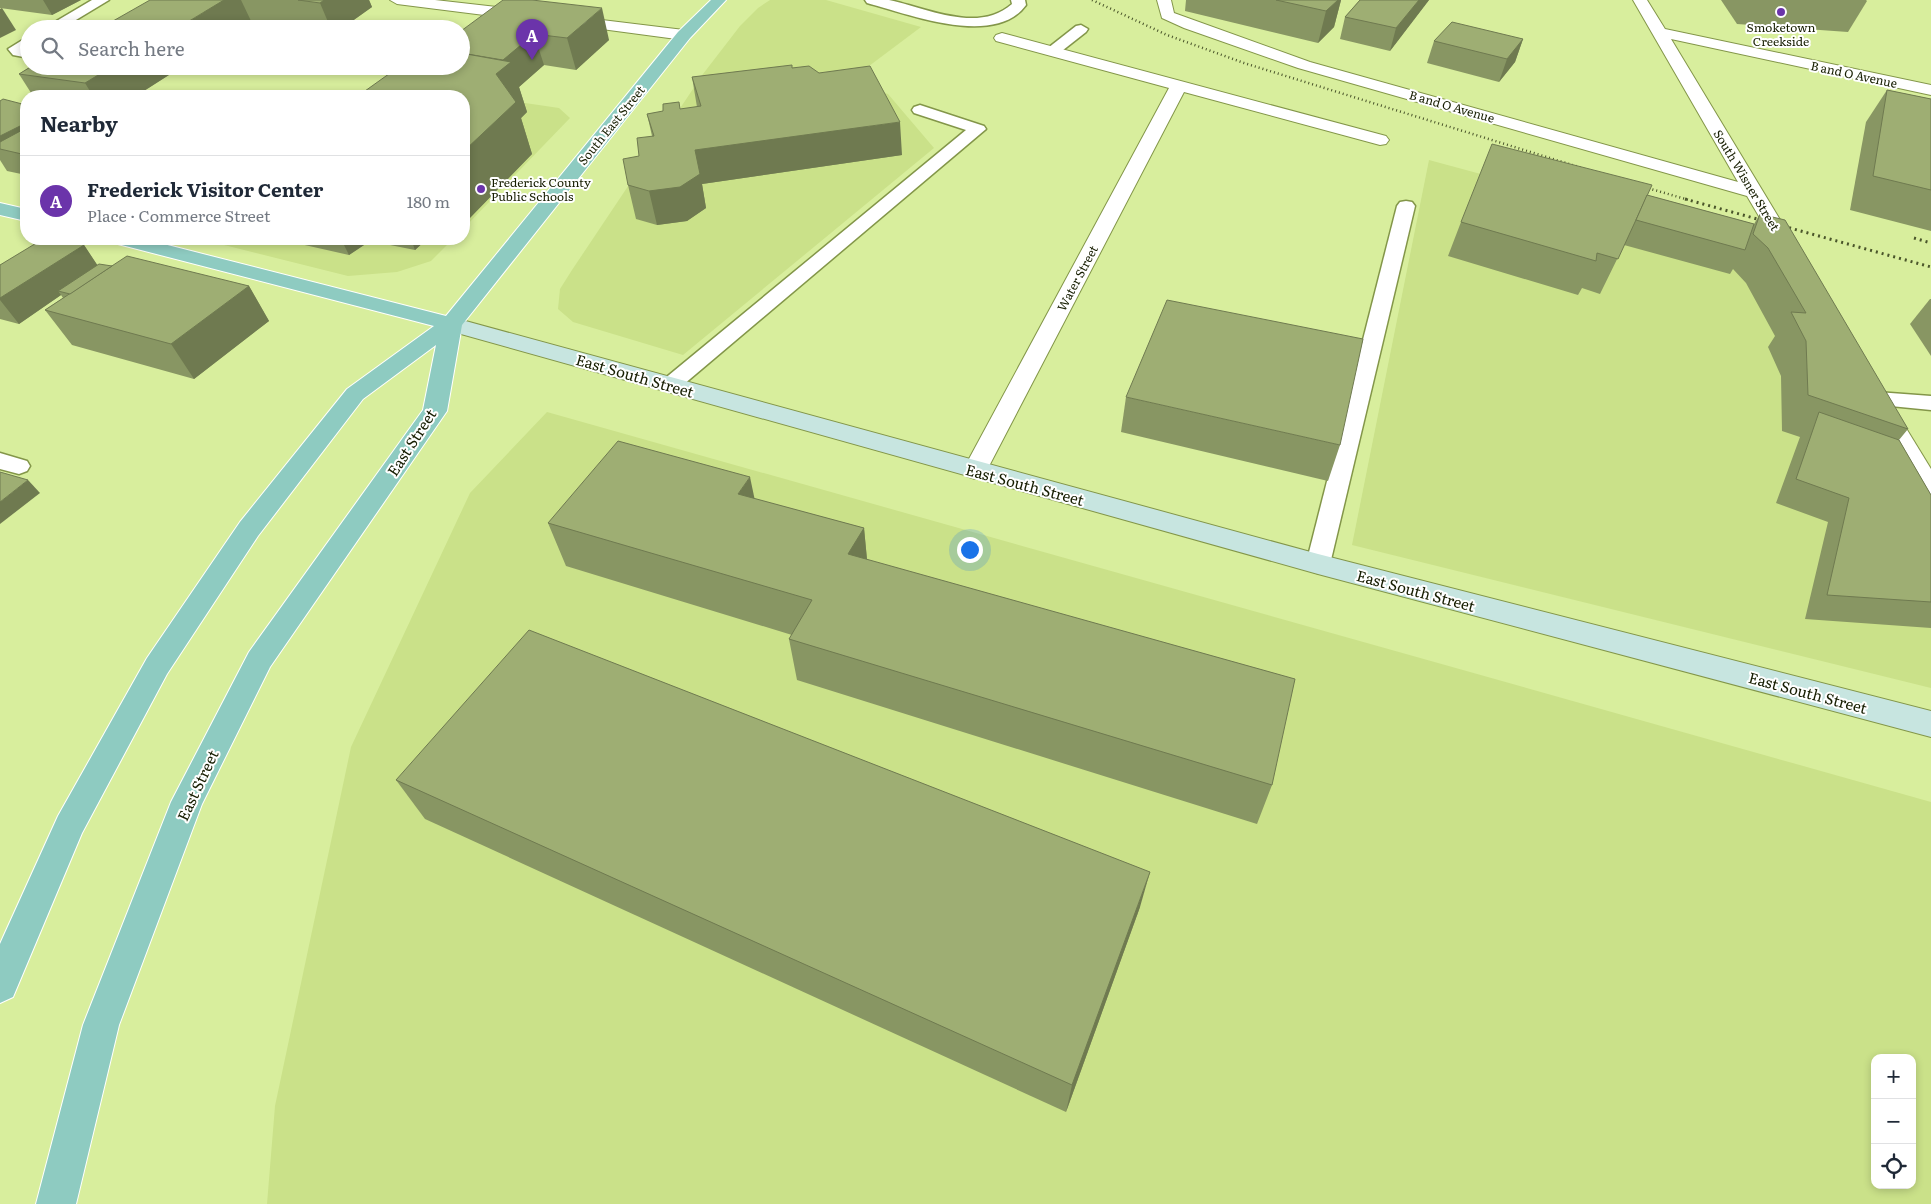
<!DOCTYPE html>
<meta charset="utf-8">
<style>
body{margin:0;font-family:Literata,serif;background:#f2f2f3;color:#1f2937}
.controls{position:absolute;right:15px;bottom:15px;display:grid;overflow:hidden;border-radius:10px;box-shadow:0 2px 8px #0003}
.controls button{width:45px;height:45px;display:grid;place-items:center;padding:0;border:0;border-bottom:1px solid #e0e1e3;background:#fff;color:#1f2937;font:25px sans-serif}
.you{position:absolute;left:969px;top:549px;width:18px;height:18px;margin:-12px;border:4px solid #fff;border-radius:50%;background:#1a73e8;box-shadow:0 0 0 8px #1a73e833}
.badge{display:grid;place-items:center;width:32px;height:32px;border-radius:50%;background:#6b34aa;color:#fff;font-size:16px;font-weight:700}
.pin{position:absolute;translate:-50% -41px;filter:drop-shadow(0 1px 2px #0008)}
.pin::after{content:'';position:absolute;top:26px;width:18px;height:15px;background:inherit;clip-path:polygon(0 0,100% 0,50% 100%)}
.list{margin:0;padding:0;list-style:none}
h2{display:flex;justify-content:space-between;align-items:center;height:65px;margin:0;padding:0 20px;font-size:21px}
h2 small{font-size:16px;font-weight:400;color:#747a83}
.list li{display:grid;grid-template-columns:32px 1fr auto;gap:15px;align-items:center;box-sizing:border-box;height:90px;padding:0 20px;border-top:1px solid #e0e1e3}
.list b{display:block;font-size:19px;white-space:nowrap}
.list p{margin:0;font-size:16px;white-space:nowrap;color:#747a83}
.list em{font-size:16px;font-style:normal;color:#747a83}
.icon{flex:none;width:28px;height:28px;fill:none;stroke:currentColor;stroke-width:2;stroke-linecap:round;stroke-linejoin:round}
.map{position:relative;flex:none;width:1931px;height:1204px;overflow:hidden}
.search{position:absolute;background:#fff;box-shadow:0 2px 8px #0003;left:20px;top:20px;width:450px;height:55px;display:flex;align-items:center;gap:12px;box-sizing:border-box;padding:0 18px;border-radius:28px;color:#747a83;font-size:19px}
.panel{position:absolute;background:#fff;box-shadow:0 2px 8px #0003;left:20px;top:90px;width:450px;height:155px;border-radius:20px}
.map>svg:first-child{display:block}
</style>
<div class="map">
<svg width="1931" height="1204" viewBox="0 0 1931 1204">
<rect width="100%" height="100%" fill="#d8ee9d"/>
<g fill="#cae189" fill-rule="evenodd">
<path d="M770,0H826L921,27L849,81L888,94L934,148L683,355L573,322L558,309L560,289L572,270L703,74L740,26L758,8Z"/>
<path d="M403,85L559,108L570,118L464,228V96H387Z"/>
<path d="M1429,160L1760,250L1931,562V688L1352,545Z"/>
<path d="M200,239H453L431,261L397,272L348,276Z"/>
<path d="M547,412L1931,802V1204H267L275,1106L351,747L470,493ZM1875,1058H1912V1185H1875Z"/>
</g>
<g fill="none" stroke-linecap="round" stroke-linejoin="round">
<g stroke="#839649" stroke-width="3">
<g id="service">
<path d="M92,0H109L61,29H43Z"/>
<path d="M865,0C873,0 881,0 889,0C927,8 978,34 1012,4L1011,0H1025L1026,5C995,48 908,14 867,3Z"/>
<path d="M1081,25L1088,29L1086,32L1058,54H1048L1046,51L1048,48L1076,26Z"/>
<path d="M29,36V46L25,49L29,50V58L13,55L8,49Z"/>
<path d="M920,105L984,126L986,129L677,390L670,392L663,390L660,385L663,380L966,130L914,113L912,110L914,107Z"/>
<path d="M1406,201L1412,202L1415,206L1330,564L1327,570L1318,573L1309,570L1306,564L1397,206L1400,202Z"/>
<path d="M1877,392L1931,396V410L1870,404L1866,399L1870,394Z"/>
<path d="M0,453L27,461L30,466L27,471L19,474L0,469Z"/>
</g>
</g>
<g stroke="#839649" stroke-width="2">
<g id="minor">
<path d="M390,0H435L524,10L532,15L524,20L397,4Z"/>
<path d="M1157,0H1171L1174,13L1310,62L1738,182L1633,0H1647L1665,29L1931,85V95L1671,39L1797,248L1794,252L1787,254L1780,252L1747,196L1298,68L1184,28L1162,18Z"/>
<path d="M569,16L684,30L692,35L684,40L564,24L561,21Z"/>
<path d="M1002,33L1386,136L1389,140L1386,144L1380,145L1184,92L987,470L984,476L975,479L966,476L963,470L1169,88L996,41L994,38L996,35Z"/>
<path d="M46,239H69L66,243L7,280L0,282V267Z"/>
<path d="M1882,399L1890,402L1931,469V499L1922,496L1870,407L1874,402Z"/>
</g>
</g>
<g stroke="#839649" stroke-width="2">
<path id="secondary" d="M451,317L1318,554L1931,711V737L1318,574L443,329L440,324L443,319Z"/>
</g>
<g stroke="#fff" stroke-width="2">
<g id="primary">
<path d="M711,0H726L690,38L462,325L447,411L270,667L202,804L119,1025L76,1204H36L83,1025L171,802L249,652L423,410L436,345L363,399L258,536L167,674L82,833L13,997L0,1003V944L58,816L147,658L240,522L347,389L434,326L114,243L111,239H144L446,316L678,32Z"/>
<path d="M0,203L26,209V221L0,215Z"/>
</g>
</g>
<use href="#service" fill="#fff" fill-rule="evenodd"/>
<use href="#minor" fill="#fff" fill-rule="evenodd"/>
<use href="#secondary" fill="#c7e5e0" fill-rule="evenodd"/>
<use href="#primary" fill="#8ecbc1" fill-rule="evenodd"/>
<g stroke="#4a552a" stroke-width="2.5" stroke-dasharray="1 3" stroke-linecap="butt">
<path d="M1092,0L1167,35L1244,63L1582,168"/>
<path d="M1637,185L1689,200"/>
</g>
<g stroke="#4a552a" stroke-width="3" stroke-dasharray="2 4" stroke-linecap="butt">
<path d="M1685,199L1931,267"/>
<path d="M1914,238L1931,243"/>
</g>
</g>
<g fill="#889663">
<path d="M0,0H81L52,15L0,8Z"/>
<path d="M150,0H369L372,7L341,29H294L252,23Z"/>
<path d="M503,0L609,40L576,70L544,65L519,87L527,112L521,118L532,154L464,224V96L461,66Z"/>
<path d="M1186,0H1341L1334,27L1318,43L1185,11Z"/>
<path d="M1360,0H1429L1390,51L1340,39L1345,17Z"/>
<path d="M1721,0H1866L1867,1L1848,32L1737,24Z"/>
<path d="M1523,39L1515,62L1499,82L1427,63L1434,41Z"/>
<path d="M32,66H183L136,96H33L19,74Z"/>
<path d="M793,68L902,155L702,184L706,208L687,221L657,225L636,219L628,185L639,156L652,136L647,114L697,107L692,77Z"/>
<path d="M1887,90L1931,99V231L1850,210L1866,122Z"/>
<path d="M0,101L26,105V175L7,171L0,160Z"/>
<path d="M1647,195L1754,224L1760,214L1908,429L1899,440L1931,495V628L1805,619L1828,522L1776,503L1800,437L1782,431L1781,376L1768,347L1775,336L1746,283L1733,269L1730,274L1624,245L1600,294L1582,288L1578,295L1448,256L1461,222Z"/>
<path d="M278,239H427L415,250L370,241L349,255Z"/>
<path d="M84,245L97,265L249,286L269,321L194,379L72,345L45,310L63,298L61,295L19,324L0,319V265Z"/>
<path d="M1930,299H1931V356L1910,324Z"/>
<path d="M1126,397L1340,445L1328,481L1121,432Z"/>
<path d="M755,499L864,528L867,559L1272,785L1257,824L797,680L789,639L792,635L566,566L548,523Z"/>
<path d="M396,780L1140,907L1066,1112L425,819Z"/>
</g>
<g fill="#6f7a50">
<path d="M43,0H81L52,15Z"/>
<path d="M224,0H241L252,23L243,29H176Z"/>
<path d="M324,0H369L372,7L341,29H331L320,3Z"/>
<path d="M1338,0H1341L1334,27L1318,43L1326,11Z"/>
<path d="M1419,0H1429L1390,51L1396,28Z"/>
<path d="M2,8L16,30L0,38V9Z"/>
<path d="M602,8L609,40L576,70L567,38Z"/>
<path d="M534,34L544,65L519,87L527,112L521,118L532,154L464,224V151L501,61Z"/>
<path d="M1523,39L1515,62L1499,82L1507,59Z"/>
<path d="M113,66H183L136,96H93L85,83Z"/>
<path d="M900,122L902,155L702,184L706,208L687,221L657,225L649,191L695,150Z"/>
<path d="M26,123V154L0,148V136Z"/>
<path d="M341,239H369L370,241L349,255Z"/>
<path d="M411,239H427L415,250Z"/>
<path d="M84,245L100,269L58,291L61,295L19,324L0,300V298Z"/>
<path d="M249,286L269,321L194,379L171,344Z"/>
<path d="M750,477L759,520L738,494Z"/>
<path d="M28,480L40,493L0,524V502Z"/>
<path d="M864,528L868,571L848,554Z"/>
<path d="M1150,872L1140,907L1066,1112L1072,1085Z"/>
</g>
<g fill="#9eae73" stroke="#6f7a50">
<path d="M150,0H224L176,29H99Z"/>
<path d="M298,0H324L320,3Z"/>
<path d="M503,0H532L602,8L567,38L534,34L503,60L461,53V31Z"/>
<path d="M1276,0H1338L1326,11Z"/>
<path d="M1360,0H1419L1396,28L1345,17Z"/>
<path d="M1452,22L1523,39L1507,59L1434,41Z"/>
<path d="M461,53L511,62L496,74L516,102L464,151V96H358L400,66H461Z"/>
<path d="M792,65V68L809,66L819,73L870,66L900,122L695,150L700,174L680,187L649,191L628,185L623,159L639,156L637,138L654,136L647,114L663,111V104L679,102L680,109L701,106L692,77Z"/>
<path d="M32,66H113L85,83L19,74Z"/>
<path d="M1887,90L1931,99V190L1873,176Z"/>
<path d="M3,99L26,105V123L0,136V101Z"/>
<path d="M26,128V155L0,149V142Z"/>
<path d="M1492,144L1652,185L1618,259L1597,253L1596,261L1461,222Z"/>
<path d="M1647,195L1754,224L1745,250L1636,220Z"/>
<path d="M1760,214L1785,220L1908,429L1808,395L1806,341L1791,312L1806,313L1768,248L1753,234Z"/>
<path d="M43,239H58L84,245L0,298V265Z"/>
<path d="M127,256L249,286L171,344L45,310Z"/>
<path d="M99,264L112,266L70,294L58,291Z"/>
<path d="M1167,300L1363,339L1340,445L1126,397Z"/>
<path d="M1819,412L1899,440L1931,495V602L1827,595L1849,498L1796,479Z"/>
<path d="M618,441L750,477L738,494L864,528L848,554L1295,679L1272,785L789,639L812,600L548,523Z"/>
<path d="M0,472L28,480L0,502Z"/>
<path d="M529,630L1150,872L1072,1085L396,780Z"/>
</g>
<g fill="#6b34aa" stroke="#fff" stroke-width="2">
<circle cx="1781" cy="12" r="5"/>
<circle cx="481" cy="189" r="5"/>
</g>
<g text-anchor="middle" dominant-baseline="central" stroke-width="4" stroke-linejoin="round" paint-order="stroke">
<g font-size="12" fill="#161d00" stroke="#fff">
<text x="1781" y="27">Smoketown<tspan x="1781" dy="14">Creekside</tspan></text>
<text x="491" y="182" text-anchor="start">Frederick County<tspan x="491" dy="14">Public Schools</tspan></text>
</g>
<g font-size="12" fill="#161d00" stroke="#fff">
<text transform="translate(1854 74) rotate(12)">B and O Avenue</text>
<text transform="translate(1452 106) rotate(16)">B and O Avenue</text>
<text transform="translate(611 125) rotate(-51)">South East Street</text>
<text transform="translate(1747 180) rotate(59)">South Wisner Street</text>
<text transform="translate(1077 278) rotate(-62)">Water Street</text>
</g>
<g font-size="15" fill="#161d00" stroke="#fff">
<text transform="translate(635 375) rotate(16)">East South Street</text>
<text transform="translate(411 442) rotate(-57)">East Street</text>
<text transform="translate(1025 484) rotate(15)">East South Street</text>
<text transform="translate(1416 590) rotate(15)">East South Street</text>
<text transform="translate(1808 692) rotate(15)">East South Street</text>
<text transform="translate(197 785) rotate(-65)">East Street</text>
</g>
</g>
</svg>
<div class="controls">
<button>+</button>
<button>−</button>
<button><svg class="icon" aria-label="locate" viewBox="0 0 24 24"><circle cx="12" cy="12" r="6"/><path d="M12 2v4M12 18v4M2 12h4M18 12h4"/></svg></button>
</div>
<div class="you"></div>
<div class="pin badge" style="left:532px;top:60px">A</div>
<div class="search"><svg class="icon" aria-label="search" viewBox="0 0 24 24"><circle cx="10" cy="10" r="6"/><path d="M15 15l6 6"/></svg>Search here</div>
<section class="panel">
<h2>Nearby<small></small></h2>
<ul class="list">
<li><span class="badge">A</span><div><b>Frederick Visitor Center</b><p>Place · Commerce Street</p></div><em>180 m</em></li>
</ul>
</section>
</div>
